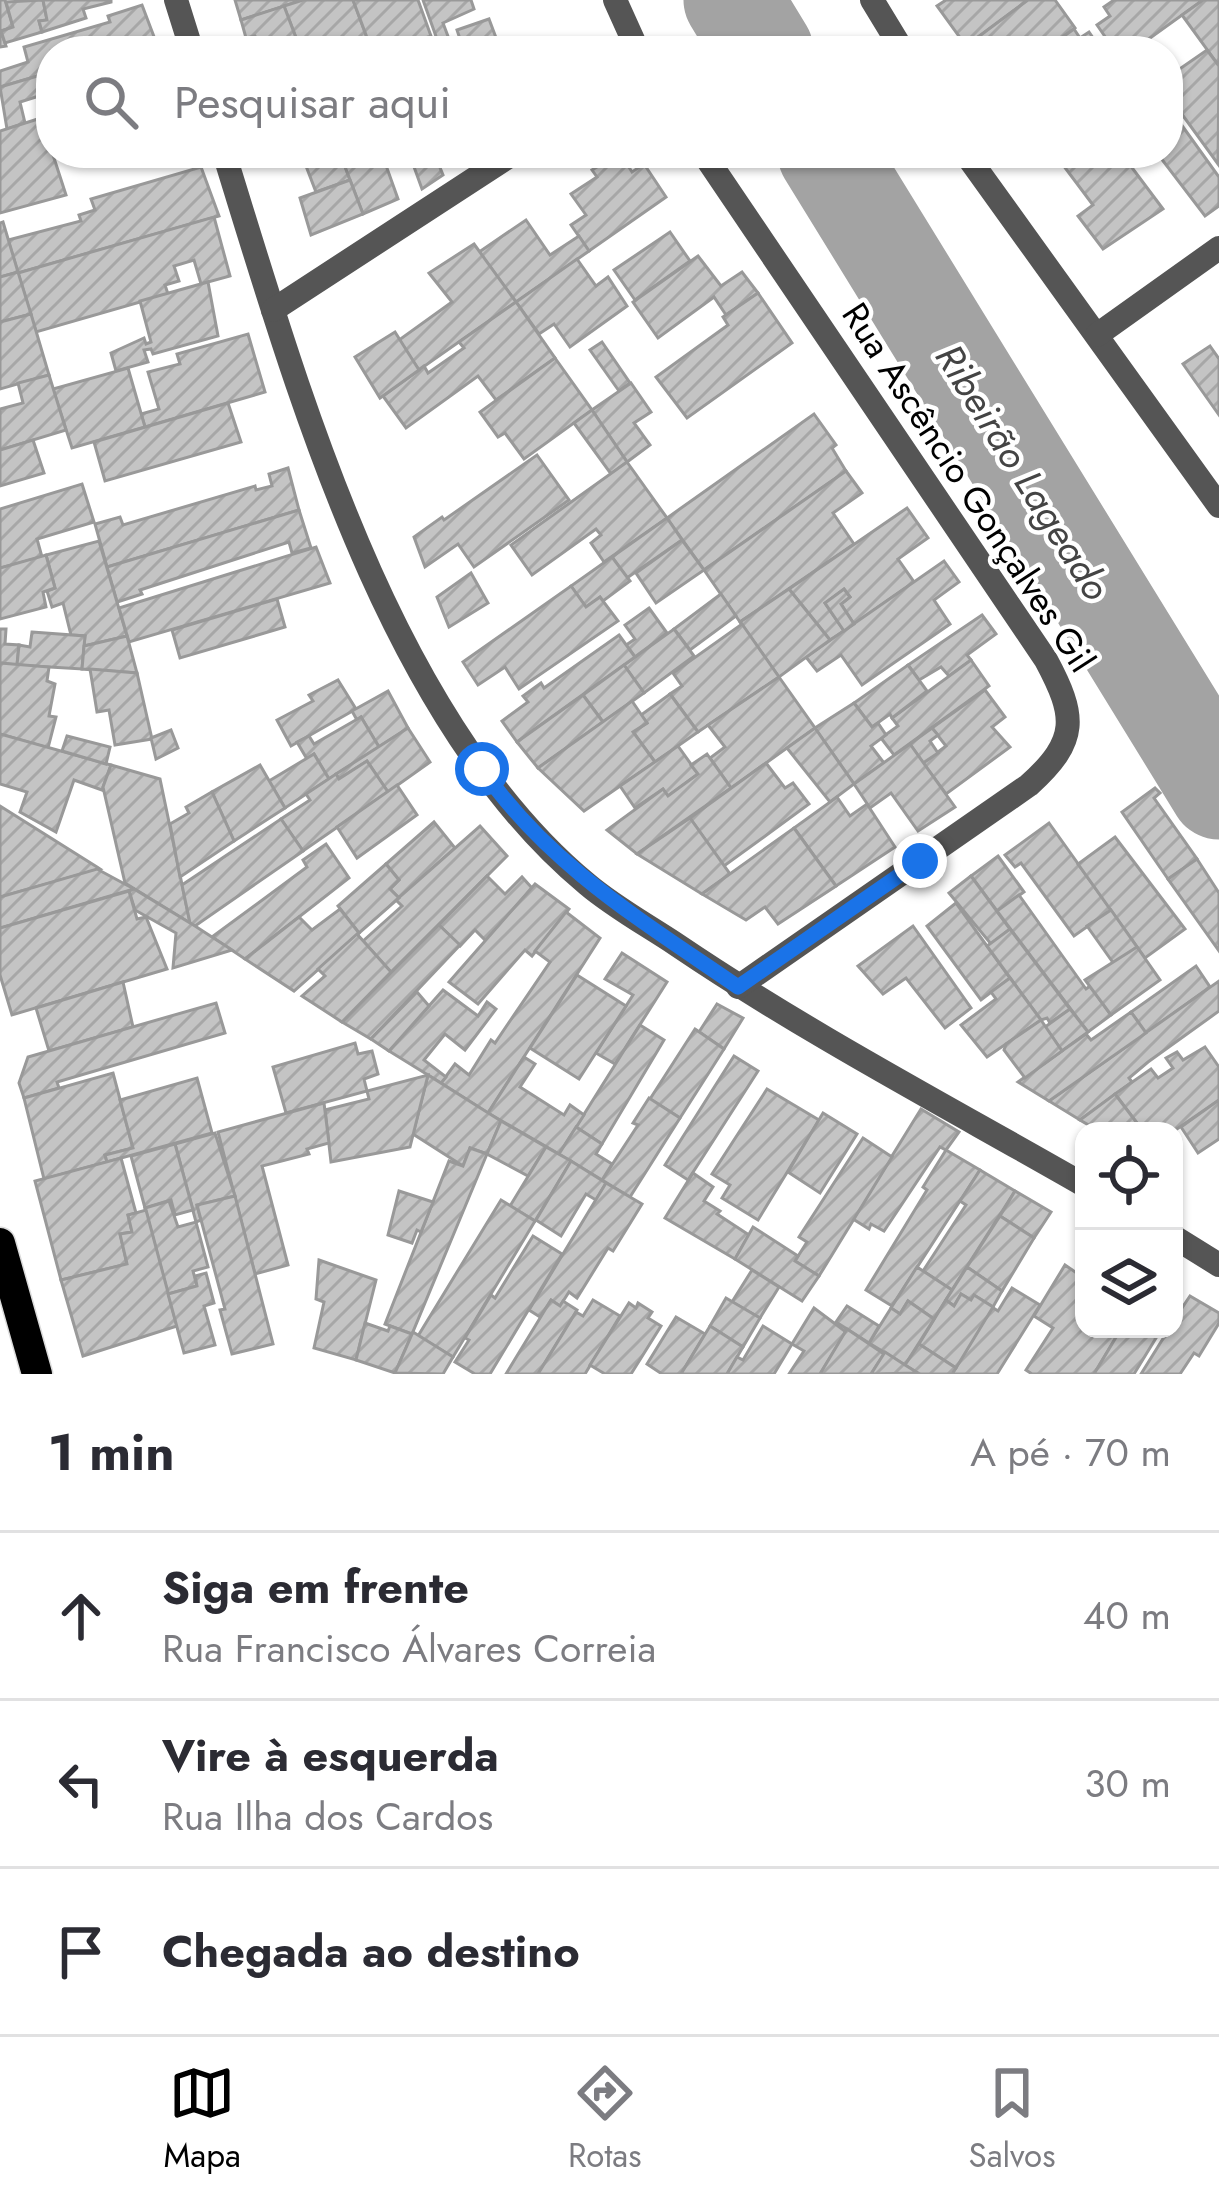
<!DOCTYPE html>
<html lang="pt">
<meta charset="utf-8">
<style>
body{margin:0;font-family:Jost,sans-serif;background:#f7f7f7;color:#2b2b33}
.controls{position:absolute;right:36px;bottom:36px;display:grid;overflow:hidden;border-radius:24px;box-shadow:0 3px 9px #0004}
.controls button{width:108px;height:108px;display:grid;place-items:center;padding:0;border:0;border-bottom:3px solid #e1e1e2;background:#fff;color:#2b2b33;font:60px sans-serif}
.stop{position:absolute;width:36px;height:36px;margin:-27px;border:9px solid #1a73e8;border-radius:50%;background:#fff}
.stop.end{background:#1a73e8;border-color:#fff;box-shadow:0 3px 12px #0008}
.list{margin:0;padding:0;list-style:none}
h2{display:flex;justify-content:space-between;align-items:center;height:156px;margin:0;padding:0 48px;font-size:51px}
h2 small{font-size:39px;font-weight:400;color:#7c7c81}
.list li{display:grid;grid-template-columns:78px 1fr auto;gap:36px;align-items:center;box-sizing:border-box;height:168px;padding:0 48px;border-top:3px solid #e1e1e2}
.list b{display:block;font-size:45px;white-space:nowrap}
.list p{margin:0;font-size:39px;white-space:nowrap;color:#7c7c81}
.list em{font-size:39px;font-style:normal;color:#7c7c81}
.icon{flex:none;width:66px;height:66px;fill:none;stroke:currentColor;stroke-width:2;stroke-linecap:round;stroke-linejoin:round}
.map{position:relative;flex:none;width:1219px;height:1374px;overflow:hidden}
.search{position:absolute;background:#fff;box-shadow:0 3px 9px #0004;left:36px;right:36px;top:36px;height:132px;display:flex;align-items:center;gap:30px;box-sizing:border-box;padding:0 42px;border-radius:48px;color:#7c7c81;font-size:45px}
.sheet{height:660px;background:#fff}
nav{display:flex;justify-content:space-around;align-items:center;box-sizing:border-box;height:168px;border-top:3px solid #e1e1e2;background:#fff;font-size:33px;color:#7c7c81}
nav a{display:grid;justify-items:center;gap:6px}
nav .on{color:#000}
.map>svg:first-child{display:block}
</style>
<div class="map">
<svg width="1219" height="1374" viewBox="0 0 1219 1374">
<defs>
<pattern id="building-hatch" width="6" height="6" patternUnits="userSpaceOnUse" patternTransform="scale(3)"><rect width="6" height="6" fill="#c4c4c4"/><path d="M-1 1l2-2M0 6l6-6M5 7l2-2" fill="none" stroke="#a7a7a7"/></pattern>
</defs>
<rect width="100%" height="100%" fill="#fff"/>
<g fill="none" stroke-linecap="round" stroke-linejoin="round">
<g stroke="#a3a3a3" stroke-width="99">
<path d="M733,0L764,51"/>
<path d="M827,153L1219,790"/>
</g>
</g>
<g fill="url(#building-hatch)" stroke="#999" stroke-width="3">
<path d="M0,0H5L13,27L1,31L6,46L0,47Z"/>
<path d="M43,0L47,20L39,21L42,32L5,43L1,31L13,27L6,2Z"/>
<path d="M43,0H111V2L83,9L86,18L42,32L39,21L47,20Z"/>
<path d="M235,0H303L241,20Z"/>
<path d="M303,0H353L372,51H301L284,6Z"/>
<path d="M353,0H418L431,36L388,51H372Z"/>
<path d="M423,0H471L474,9L443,23L449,39L438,42Z"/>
<path d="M946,0H1028L966,46L937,6Z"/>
<path d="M1028,0H1055L1075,28L1043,51H970L966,46Z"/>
<path d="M1114,0H1203L1132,51H1115L1097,25L1110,16L1104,7Z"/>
<path d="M1203,0H1219V66L1182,15Z"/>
<path d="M142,5L156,42L124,51H51V72L0,87V71L28,62L24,47L110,22L108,16Z"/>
<path d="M284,6L301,51H261L255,36L246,38L241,20Z"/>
<path d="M489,19L501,51H464L457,30Z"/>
<path d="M1074,29L1080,38L1089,32L1102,51H1043Z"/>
<path d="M1207,50L1219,66L1218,164L1168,95V77Z"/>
<path d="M51,72V115L47,107L42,109L39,96L20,102L25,123L7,129L0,87Z"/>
<path d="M1168,106L1219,177V206L1205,216L1157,153H1168Z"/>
<path d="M41,118L66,195L0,213V131Z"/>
<path d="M301,153H340L350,180L316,192Z"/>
<path d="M352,153H394L383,157L398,199L363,214L344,164L355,160Z"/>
<path d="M409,153H434L443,175L422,189Z"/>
<path d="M620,153L632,172L644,164L666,197L589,251L571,225L586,215L571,194L597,177L592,170Z"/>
<path d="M1054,153H1121L1163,209L1103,249L1078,216L1093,205Z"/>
<path d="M201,167L219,216L18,273L8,240L81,221L79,215L95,210L91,199Z"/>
<path d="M350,180L363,214L311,235L300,198Z"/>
<path d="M214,217L230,276L201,284L194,260L174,266L179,281L165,285L168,294L36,332L18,273Z"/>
<path d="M526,220L550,255L579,236L589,251L516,302L479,252Z"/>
<path d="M3,222L18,272L0,277V223Z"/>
<path d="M670,232L690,261L635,300L614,270Z"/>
<path d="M474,244L516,302L419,370L399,340L452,302L429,273Z"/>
<path d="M698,256L721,286L742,272L758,293L726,315L714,297L658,338L633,302Z"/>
<path d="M577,259L596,286L608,277L627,306L570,347L554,324L539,334L516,302Z"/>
<path d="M18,272L31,314L0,322V277Z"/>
<path d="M208,282L218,336L153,354L151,349L144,350L148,362L116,371L111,353L144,338L146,344L151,342L140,301Z"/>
<path d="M758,293L792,343L687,418L656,377L728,325L723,317Z"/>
<path d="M516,302L555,358L496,400L478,376L406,428L383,396L424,366L428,373L464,348L459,342Z"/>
<path d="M31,314L49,375L0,389V322Z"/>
<path d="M395,332L419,370L380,398L355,357Z"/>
<path d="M248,334L265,392L145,427L141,414L159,409L148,372L180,364L177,354Z"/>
<path d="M602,342L630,383L619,391L590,350Z"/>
<path d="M1210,346L1219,359V415L1183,364Z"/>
<path d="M555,358L592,410L524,459L505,433L498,437L480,412Z"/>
<path d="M128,368L145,427L72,448L53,389Z"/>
<path d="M49,375L66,430L0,450V409L23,403L18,383Z"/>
<path d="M631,383L651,412L634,423L650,445L627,462L592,410Z"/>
<path d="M228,403L241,442L105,481L94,442Z"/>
<path d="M592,410L627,462L611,474L574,423Z"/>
<path d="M814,414L836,445L832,448L846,471L704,570L667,518Z"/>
<path d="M33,440L44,473L0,486V450Z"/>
<path d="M537,455L569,500L474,567L458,544L425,567L414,537L442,517L444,520Z"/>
<path d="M627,462L667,518L604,562L591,543L601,535L596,529L532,575L511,545Z"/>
<path d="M288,468L299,510L107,567L95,524L120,517L123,525L255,486L256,490L272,486L269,474Z"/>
<path d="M846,471L862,493L833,513L854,544L740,622L704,570Z"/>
<path d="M82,484L94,522L37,539L42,557L0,568V509Z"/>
<path d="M907,508L928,538L898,559L914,582L854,624L841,604L850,597L844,589L825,603L844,631L830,640L789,589Z"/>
<path d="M299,510L311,548L292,553L289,542L140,590L142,594L117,602L107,567Z"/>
<path d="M667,518L682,540L627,578L612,557Z"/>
<path d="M682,540L704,570L656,603L636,573Z"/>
<path d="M99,541L127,636L84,646L85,636L71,635L63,603L52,607L47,591L55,588L46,555Z"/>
<path d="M316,547L330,583L129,642L119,608Z"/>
<path d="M46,555L55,588L43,592L46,607L0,619V568Z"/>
<path d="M612,557L630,581L603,601L600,597L586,607L571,586Z"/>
<path d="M944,561L959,582L934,600L950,624L862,685L841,655L817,671L806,657Z"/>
<path d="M471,573L488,603L449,627L437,597Z"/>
<path d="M571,586L586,607L600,597L618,621L519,689L505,667L478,685L463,662Z"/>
<path d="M789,589L830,640L779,677L740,622Z"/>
<path d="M844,589L850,597L841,604L854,624L844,631L825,603Z"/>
<path d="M721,594L736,616L690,650L674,629Z"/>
<path d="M277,599L285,627L180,658L172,630Z"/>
<path d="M649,608L667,633L635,657L626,645L635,639L625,625Z"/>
<path d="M982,615L996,634L967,655L971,660L949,676L941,667L919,680L908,665Z"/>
<path d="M742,624L779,677L698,732L670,694L682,686L673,673Z"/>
<path d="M0,629H6L5,644L19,645L17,665L0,663Z"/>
<path d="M674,629L694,656L644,693L624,665Z"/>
<path d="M32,632L85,636L82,669L17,665L19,645L30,647Z"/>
<path d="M619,635L635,657L517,742L502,721L528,702L523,696L541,683L544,688Z"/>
<path d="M127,636L137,673L82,669L84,646Z"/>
<path d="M971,660L989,686L894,755L881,738L898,726L892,718Z"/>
<path d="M0,663L49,667L47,681L55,684L49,716L56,717L48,748L0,734Z"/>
<path d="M624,665L644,693L603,722L583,695Z"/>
<path d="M908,665L927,691L892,718L890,714L872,727L854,703Z"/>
<path d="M90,669L137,673L152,739L115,745L109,710L97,712Z"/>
<path d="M779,677L815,728L731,788L710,758L725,747L708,725Z"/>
<path d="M338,680L356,709L291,746L277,720L313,701L309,695Z"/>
<path d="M985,690L1005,717L992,727L1010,747L946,794L923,763L946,746L932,728Z"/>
<path d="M388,691L408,728L379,747L361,717L357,720L352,711Z"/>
<path d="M670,694L698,732L655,762L633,732L647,723L641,715Z"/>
<path d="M583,695L603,722L538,768L517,742Z"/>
<path d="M632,701L647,723L633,732L655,762L584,811L538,768Z"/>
<path d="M854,703L872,727L878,723L886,735L871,746L884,763L854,784L815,728Z"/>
<path d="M361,717L379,747L329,779L314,754L307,759L297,742L309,736L314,744Z"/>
<path d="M408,728L430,762L388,792L367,761L339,779L336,774Z"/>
<path d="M815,728L854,784L830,802L787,748Z"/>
<path d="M932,728L938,735L930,741L938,753L923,763L910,744Z"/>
<path d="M171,730L178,748L156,759L151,738Z"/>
<path d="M0,734L111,765L102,790L74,780L56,832L20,812L27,792L0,784Z"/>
<path d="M67,736L110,747L106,764L62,751Z"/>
<path d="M910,744L955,807L918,831L891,793L870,808L854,784Z"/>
<path d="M678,746L698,774L668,796L663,789L635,808L620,786Z"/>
<path d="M314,754L329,779L285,808L269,781Z"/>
<path d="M707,754L731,788L637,854L607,830L663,789L668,796L698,774L691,765Z"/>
<path d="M367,761L388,792L303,851L281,819L310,800L306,794L336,774L339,779Z"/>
<path d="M766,763L785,788L793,783L809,804L724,866L690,818Z"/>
<path d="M111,765L160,779L190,923L125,883L103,787Z"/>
<path d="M260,765L285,808L234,841L212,792Z"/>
<path d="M397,785L417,815L357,858L337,827Z"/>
<path d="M1155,788L1160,793L1154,798L1197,859L1168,879L1122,812Z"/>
<path d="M212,792L234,841L180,877L170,824L189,813L186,807Z"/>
<path d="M837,797L850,816L867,804L895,847L836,886L794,828Z"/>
<path d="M0,806L97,867L100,869L0,897Z"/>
<path d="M690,818L730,874L702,894L637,854Z"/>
<path d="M281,819L303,851L195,926L190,923L182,885Z"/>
<path d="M434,822L455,848L399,898L390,889L399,880L386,864Z"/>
<path d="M1049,823L1111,910L1074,936L1021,863L1015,867L1005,855Z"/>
<path d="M480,826L507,856L391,972L363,941L402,906L396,900Z"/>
<path d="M794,828L836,886L778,924L765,907L746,920L702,894Z"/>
<path d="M1115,837L1185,929L1145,958L1078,864Z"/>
<path d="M326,844L349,878L245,959L212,937L307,867L303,860Z"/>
<path d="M998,856L1024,892L997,911L971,876Z"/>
<path d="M1197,859L1219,893V951L1168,879Z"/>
<path d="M386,864L399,880L390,889L399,898L359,933L338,906Z"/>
<path d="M97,869L134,889L0,928V897Z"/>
<path d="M487,876L505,894L522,877L532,888L486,941L475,930L460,946L439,925Z"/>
<path d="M971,876L1010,929L991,944L949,893Z"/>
<path d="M535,884L569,909L532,956L525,950L478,1004L449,982Z"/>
<path d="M134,889L195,926L232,950L173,968L176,933L135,910L129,891Z"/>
<path d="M129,891L137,919L146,917L167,969L12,1015L0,975V928Z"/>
<path d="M1019,895L1086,989L1090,986L1111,1015L1088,1032L997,911Z"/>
<path d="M956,903L1010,978L981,1000L927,926Z"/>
<path d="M340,909L359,933L294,991L245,959L299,917L312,930Z"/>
<path d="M1111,910L1137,947L1114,964L1087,926Z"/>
<path d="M566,912L600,938L488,1113L441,1083L455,1064L469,1075L491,1040L495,1043L550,962L535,951Z"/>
<path d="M439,925L460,945L371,1039L342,1022Z"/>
<path d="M913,926L971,1008L945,1028L906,978L883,994L858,966Z"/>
<path d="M1010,929L1070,1009L1050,1023L1047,1018L1041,1020L987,946Z"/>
<path d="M357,934L391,972L342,1022L302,996L325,976L318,969Z"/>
<path d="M1137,947L1160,980L1111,1015L1085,980Z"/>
<path d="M622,953L667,982L615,1064L596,1053L633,995L605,979Z"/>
<path d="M1196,966L1210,987L1146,1033L1131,1012Z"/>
<path d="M577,975L626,1006L579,1079L530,1048Z"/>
<path d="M1010,978L1041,1020L987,1057L961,1025L996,999L991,992Z"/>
<path d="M1219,981V1011L1148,1062L1129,1078L1132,1082L1080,1120L1049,1101Z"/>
<path d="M123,982L133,1027L49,1051L36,1008Z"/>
<path d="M443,990L478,1016L487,1002L496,1009L465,1050L445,1034L424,1060L446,1077L441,1083L389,1051Z"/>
<path d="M417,992L429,1006L389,1051L371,1039Z"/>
<path d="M216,1003L225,1033L57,1082L59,1088L24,1098L19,1083L28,1057Z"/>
<path d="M717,1004L743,1018L724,1049L699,1032Z"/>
<path d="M1070,1009L1088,1032L1062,1051L1045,1027Z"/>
<path d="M1131,1012L1146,1033L1049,1101L1018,1082L1086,1034L1091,1040Z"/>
<path d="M1041,1020L1062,1051L1025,1078L1004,1050L1006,1044Z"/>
<path d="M640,1025L664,1040L602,1144L576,1127Z"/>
<path d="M695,1029L724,1049L680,1118L650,1099Z"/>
<path d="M355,1043L358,1054L372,1051L378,1074L364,1079L367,1091L286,1113L273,1067Z"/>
<path d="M1205,1047L1219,1067V1100L1174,1131H1143L1115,1094L1151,1069L1158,1078L1173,1068L1166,1058L1177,1052L1183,1060Z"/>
<path d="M734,1056L758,1071L688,1180L665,1165Z"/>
<path d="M524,1057L535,1064L520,1087L564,1115L570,1105L584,1115L559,1154L488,1113Z"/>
<path d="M113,1073L133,1148L105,1155L107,1162L44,1179L24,1098Z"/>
<path d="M428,1075L501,1121L487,1154L470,1148L463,1166L413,1134Z"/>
<path d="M428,1075L410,1147L331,1162L325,1110L369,1099L367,1091Z"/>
<path d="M197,1078L212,1133L107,1162L105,1155L133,1148L120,1100Z"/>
<path d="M767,1089L819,1120L758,1220L722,1198L730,1185L712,1174Z"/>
<path d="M1115,1094L1143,1131H1099L1080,1120Z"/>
<path d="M649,1098L680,1118L630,1197L602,1180L638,1125L633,1123Z"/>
<path d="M1219,1100V1139L1198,1153L1181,1127Z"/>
<path d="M324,1103L329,1143L307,1149L309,1154L262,1166L288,1265L255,1274L218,1132Z"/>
<path d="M921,1109L959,1132L946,1150L940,1147L884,1231L871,1224L869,1229L853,1219Z"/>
<path d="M823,1113L857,1134L820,1193L788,1172Z"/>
<path d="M501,1121L546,1147L528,1176L487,1154Z"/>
<path d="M576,1127L602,1144L596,1154L612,1164L602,1180L559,1154Z"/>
<path d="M215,1133L235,1196L197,1205L201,1220L196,1222L175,1144Z"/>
<path d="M863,1138L892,1157L819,1276L795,1261L807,1242L799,1237Z"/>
<path d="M175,1144L193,1210L175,1215L171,1200L145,1208L131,1156Z"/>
<path d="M546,1147L571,1161L535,1221L510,1206Z"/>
<path d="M470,1148L487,1154L412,1334L385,1324L449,1161L463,1166Z"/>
<path d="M946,1150L980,1170L892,1306L866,1290L927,1190L923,1187Z"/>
<path d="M121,1158L136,1213L128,1215L132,1232L120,1234L127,1264L61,1280L35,1181Z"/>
<path d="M571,1161L606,1183L596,1200L586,1194L561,1236L536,1220Z"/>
<path d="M980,1170L1015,1191L952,1290L923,1271L966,1205L960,1201Z"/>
<path d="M693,1173L713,1187L704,1201L720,1211L717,1214L749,1235L735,1259L665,1218Z"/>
<path d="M606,1183L642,1204L613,1251L608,1248L577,1298L569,1292L560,1306L551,1300L540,1317L529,1310Z"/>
<path d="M399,1191L433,1202L421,1232L417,1230L412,1243L388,1235Z"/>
<path d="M1015,1191L1051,1212L1034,1238L1000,1216Z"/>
<path d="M235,1196L273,1344L232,1354L220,1310L225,1309L197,1205Z"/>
<path d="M501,1200L535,1221L453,1357L418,1336Z"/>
<path d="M169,1201L178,1227L196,1222L208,1267L193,1271L197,1286L168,1294L145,1208Z"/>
<path d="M146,1210L177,1326L83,1356L61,1280L127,1264L120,1234L132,1232L128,1215Z"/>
<path d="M1000,1216L1034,1238L1002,1291L967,1267Z"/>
<path d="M753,1227L798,1256L795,1261L819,1276L802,1301L735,1259Z"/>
<path d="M533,1236L562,1254L490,1374H475L455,1362L469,1340L465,1338L491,1295L495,1298Z"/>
<path d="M319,1260L376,1280L356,1360L314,1348L324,1302L316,1299Z"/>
<path d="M1065,1265L1084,1278V1329H1121L1094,1374H1032L1026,1370L1053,1328L1034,1316Z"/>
<path d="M917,1267L952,1290L934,1319L908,1301L900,1314L891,1308Z"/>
<path d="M967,1267L1002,1291L993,1307L974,1295L971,1300L961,1294L954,1306L946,1300Z"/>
<path d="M752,1270L779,1287L760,1318L732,1302Z"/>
<path d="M206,1273L214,1303L204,1306L215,1345L184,1353L168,1294L197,1286L195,1276Z"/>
<path d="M1012,1288L1040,1305L997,1374H952L992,1307L998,1311Z"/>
<path d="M961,1294L971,1300L974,1295L993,1307L956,1368L919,1344L946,1300L954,1306Z"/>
<path d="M1190,1296L1219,1313V1323L1199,1356L1194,1353L1180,1374H1141L1169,1329H1174V1320Z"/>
<path d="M726,1298L760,1318L743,1347L710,1326Z"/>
<path d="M551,1300L560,1306L563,1301L577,1310L538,1374H506Z"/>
<path d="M593,1300L620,1316L585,1374H538L576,1312L583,1316Z"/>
<path d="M908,1301L934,1319L905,1365L869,1343L891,1308L900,1314Z"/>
<path d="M629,1303L636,1308L638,1303L652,1312L648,1318L661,1326L631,1374H605L590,1365Z"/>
<path d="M847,1306L879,1326L869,1343L836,1322Z"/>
<path d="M814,1308L846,1332L820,1374H789L804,1351L792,1344Z"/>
<path d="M676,1317L705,1334L681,1374H662L647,1364Z"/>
<path d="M365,1323L388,1331L390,1326L412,1334L395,1373L356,1360Z"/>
<path d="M710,1326L743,1347L727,1374H681Z"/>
<path d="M763,1326L792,1344L774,1374H727L737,1357L743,1360Z"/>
<path d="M847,1329L884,1354L871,1374H820Z"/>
<path d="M1121,1329H1141L1156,1338L1134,1374H1094Z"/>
<path d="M413,1332L453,1357L443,1374L395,1373Z"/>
<path d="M919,1344L956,1368L952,1374H919L905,1365Z"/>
<path d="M885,1352L905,1365L918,1373L871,1374Z"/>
</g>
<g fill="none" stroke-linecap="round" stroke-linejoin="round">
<g stroke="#dbdbdb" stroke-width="33">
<path id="primary" d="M0,1243L37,1374"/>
</g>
<g stroke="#555" stroke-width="24">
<path d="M176,0L192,51"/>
<path d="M615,0L638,51"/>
<path d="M872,0L903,51"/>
<path d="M224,153C298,391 389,720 587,884C614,907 647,925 677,945C807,1033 948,1107 1084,1185"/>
<path d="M703,153L1046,660C1076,716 1079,740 1029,785L738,987"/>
<path d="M965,153L1219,506"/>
<path d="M273,310L514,153"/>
<path d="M1097,335L1219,248"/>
<path d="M1174,1237L1219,1265"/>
</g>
<use href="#primary" stroke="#000" stroke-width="30"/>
</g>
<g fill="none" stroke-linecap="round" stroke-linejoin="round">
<path stroke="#1a73e8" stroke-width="15" d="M482,769C548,865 644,922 738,987L920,861"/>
</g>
<g text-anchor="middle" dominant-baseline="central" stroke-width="9" stroke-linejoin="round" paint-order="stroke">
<g font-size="36" fill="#000" stroke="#fff">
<text transform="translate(969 487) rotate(57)">Rua Ascêncio Gonçalves Gil</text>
</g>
<g font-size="39" font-style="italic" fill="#444" stroke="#fff">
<text transform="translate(1023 472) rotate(58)">Ribeirão Lageado</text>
</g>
</g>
</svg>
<div class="controls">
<button><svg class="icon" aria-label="locate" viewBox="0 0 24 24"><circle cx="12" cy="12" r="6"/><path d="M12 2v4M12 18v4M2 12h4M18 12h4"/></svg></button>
<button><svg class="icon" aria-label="layers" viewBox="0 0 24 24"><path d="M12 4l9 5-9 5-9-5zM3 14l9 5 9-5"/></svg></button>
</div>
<div class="stop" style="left:482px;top:769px"></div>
<div class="stop end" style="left:920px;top:861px"></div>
<div class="search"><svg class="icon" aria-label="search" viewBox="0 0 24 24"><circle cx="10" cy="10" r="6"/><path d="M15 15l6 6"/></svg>Pesquisar aqui</div>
</div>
<section class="sheet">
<h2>1 min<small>A pé · 70 m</small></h2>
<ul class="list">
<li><svg class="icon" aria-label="ahead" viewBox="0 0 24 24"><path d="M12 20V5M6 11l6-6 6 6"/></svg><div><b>Siga em frente</b><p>Rua Francisco Álvares Correia</p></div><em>40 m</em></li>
<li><svg class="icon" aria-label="left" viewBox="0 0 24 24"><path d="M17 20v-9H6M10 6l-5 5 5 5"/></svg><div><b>Vire à esquerda</b><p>Rua Ilha dos Cardos</p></div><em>30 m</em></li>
<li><svg class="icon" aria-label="arrive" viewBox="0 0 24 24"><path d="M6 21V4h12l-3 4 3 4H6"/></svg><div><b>Chegada ao destino</b></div></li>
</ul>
</section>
<nav>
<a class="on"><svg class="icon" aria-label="map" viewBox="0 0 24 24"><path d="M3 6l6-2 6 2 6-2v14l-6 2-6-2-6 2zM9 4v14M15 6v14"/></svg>Mapa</a>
<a><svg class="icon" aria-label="directions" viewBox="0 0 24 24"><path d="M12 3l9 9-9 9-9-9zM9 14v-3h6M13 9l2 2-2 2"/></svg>Rotas</a>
<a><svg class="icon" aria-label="saved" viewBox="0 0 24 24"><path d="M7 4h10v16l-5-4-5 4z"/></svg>Salvos</a>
</nav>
